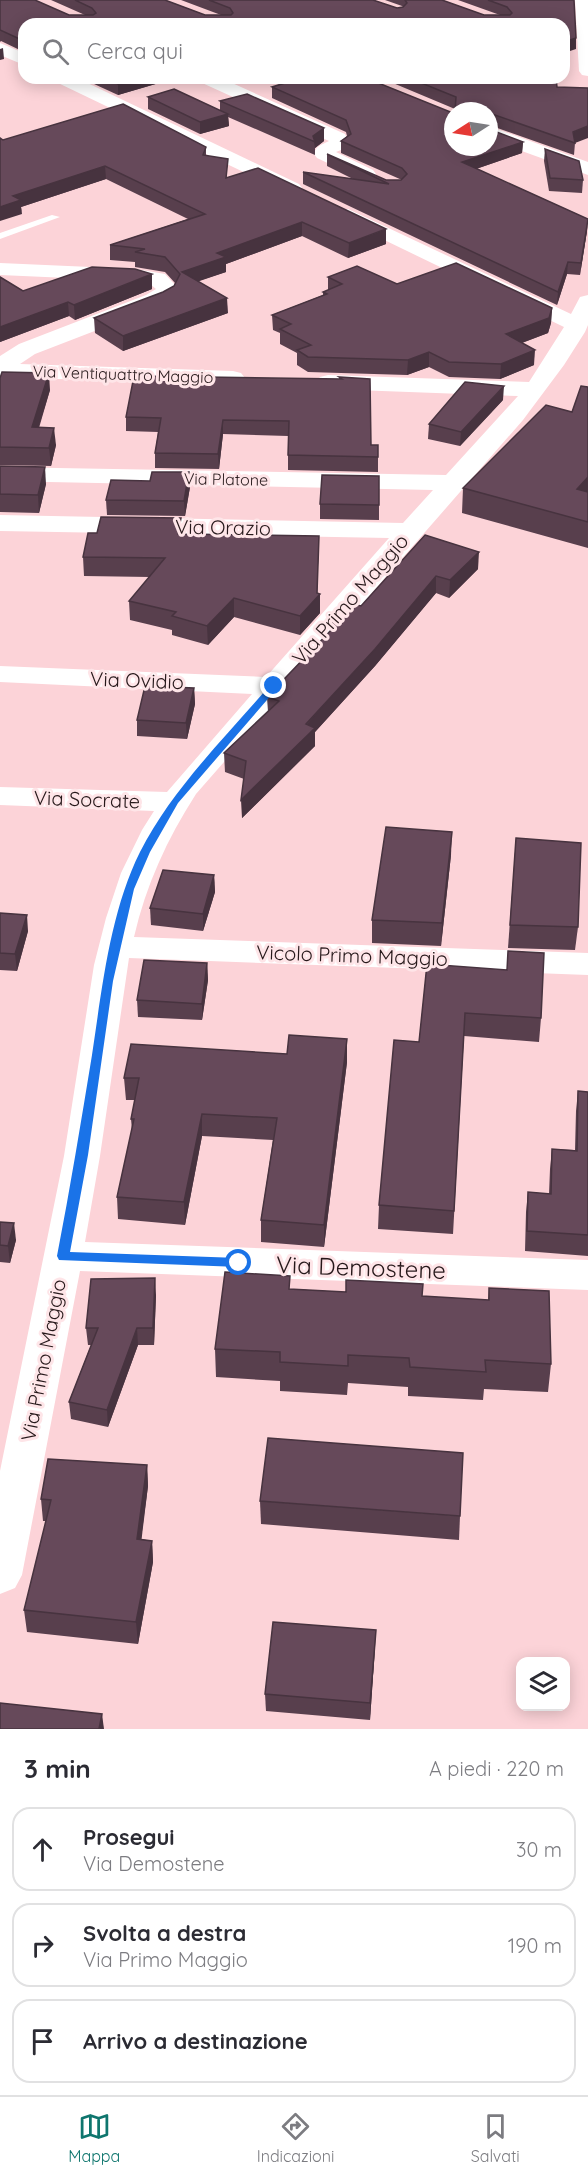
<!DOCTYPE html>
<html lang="it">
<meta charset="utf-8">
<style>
body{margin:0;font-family:Quicksand,sans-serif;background:#f2f2f3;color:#2b2b33}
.controls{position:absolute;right:18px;bottom:18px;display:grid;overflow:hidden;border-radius:12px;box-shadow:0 3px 15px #0003}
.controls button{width:54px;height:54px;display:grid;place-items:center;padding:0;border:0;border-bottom:2px solid #e1e1e2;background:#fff;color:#2b2b33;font:30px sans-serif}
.compass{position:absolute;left:444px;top:102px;width:54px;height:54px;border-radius:50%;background:#fff;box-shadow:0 3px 15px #0003;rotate:258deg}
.stop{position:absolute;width:18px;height:18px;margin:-14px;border:4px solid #1a73e8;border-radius:50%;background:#fff}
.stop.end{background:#1a73e8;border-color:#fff;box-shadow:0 2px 6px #0008}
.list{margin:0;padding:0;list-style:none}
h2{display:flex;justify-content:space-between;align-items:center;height:78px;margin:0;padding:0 24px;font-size:26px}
h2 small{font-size:20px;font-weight:400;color:#7c7c81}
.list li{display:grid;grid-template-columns:39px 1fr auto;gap:18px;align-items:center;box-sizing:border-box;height:84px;margin:0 12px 12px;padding:0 12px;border:2px solid #e1e1e2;border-radius:18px}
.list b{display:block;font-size:22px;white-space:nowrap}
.list p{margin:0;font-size:20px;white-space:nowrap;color:#7c7c81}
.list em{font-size:20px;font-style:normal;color:#7c7c81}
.icon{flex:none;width:33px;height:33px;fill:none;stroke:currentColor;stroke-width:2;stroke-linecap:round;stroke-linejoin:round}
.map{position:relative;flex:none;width:588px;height:1729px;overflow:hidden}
.search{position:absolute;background:#fff;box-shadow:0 3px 15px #0003;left:18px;right:18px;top:18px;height:66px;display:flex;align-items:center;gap:15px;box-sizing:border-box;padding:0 21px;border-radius:18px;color:#7c7c81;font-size:22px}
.sheet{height:366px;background:#fff}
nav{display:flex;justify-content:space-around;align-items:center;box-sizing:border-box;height:84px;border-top:2px solid #e1e1e2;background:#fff;font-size:16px;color:#7c7c81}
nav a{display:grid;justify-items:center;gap:3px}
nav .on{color:#0f766e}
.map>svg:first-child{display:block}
</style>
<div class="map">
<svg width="588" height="1729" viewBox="0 0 588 1729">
<rect width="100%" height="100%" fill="#fcd3d8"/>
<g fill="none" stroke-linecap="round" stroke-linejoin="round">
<path fill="#fff" fill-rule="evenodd" d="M52,215L60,217L0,239V233Z"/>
<g fill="#fff" fill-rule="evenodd">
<path d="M575,0H588V76L582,75L579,71Z"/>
<path d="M0,43L24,53V65L0,55Z"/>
<path d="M53,78H77L299,184L302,188L299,192H285L56,82Z"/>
<path d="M197,78H221L345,134L349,144L346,148L336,152L373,170L376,174L373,178H359L317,158L314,154C316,145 322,145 329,141L200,82Z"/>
<path d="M489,126L588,162V175L489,139Z"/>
<path d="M348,209L571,314L580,297L588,295V325L585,332L564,365L523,420L196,794C167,839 146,885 134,937L588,953V975L129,958L100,1156L85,1242L588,1260V1290L80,1271L22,1575L15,1588L0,1594V1471L64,1156L94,965L106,918L121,873L142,830L154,811L0,805V787L167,792L252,694L0,682V666L266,677L389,538L0,531V515L403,523L433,490L0,481V467L446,475L518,396L328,389L320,387L316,382L320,377L328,375L529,382L564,327L341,219L338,215L341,211Z"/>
<path d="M0,263L136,269L165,274L178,288L173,299L162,305L35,354L20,364L233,371L241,373L245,378L241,383L233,385L0,377V356L19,344L146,295L156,289L150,284L136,281L0,275Z"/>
</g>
</g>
<g fill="#583f4d">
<path d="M0,0L69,15H85L51,0H165L205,15H221L181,0H373L397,8L403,7L402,6L385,0H442L484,15H500L458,0H574L576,49L24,24V52L1,41L0,42Z"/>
<path d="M81,78H176L118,95Z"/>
<path d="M267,78H366L453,147L523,142L522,153L476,169L587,231L580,275L567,274L557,305L303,184V172L353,179L327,166V154L386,180H402L341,153V141L347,136L346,132L272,98V87L282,84Z"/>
<path d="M381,78H556L557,87L575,143L574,155L489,125V111L455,109Z"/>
<path d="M148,97L220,110V101L324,128V141L315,148V155L228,117L229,126L200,134L148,109Z"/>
<path d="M3,140L206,147V156L228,178L386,244L348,258L302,236L226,264V272L198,281L228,313L123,351L95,333L94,318L163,292L174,286L175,283L165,272L135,267V262L110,260V245L188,219L106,179L21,207L22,214Z"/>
<path d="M545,149L583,180L582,193L549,191L544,161Z"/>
<path d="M0,277L23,291L152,289L75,320L69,316L0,342Z"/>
<path d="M328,277L397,284L552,308L551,323L548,333L522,343L534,365L500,379L449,377L429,367L407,375L308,372L297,365V353L280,344V333L273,330L272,315L323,295V292L328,290Z"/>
<path d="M339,377L370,379L371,445H378V472L288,470V436L223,434L219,469L155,468V453L158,432L126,431V417L339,379Z"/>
<path d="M0,378L50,390L39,428L56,445L51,466L0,465Z"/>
<path d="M588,387V548L462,513L463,488L572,412Z"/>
<path d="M503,400L460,446L428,439L429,424Z"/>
<path d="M0,466L46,484L39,513L0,512Z"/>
<path d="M190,487L185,516L107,515L106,500Z"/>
<path d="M320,504L379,505V520L320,519Z"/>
<path d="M181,518V534L319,536L317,593L320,613L300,635L234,617L208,645L172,635V630L130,620L129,601L150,577L84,576L83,557L97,533Z"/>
<path d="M425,535L478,569L449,598L436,593L375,666L315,732V746L242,818L244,779L225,772L224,753L268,712L267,697L330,631V626L361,606Z"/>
<path d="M194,688L195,704L187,739L137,736V720Z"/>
<path d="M516,838L578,927L575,950L508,948Z"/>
<path d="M451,855L441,946L372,943V920Z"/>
<path d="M214,875L215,892L203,931L151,925L150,908Z"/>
<path d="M0,913L28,931L17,971L0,970Z"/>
<path d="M207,963L208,980L202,1020L138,1017L137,1000Z"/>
<path d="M427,964L541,1018L539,1042L464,1036L453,1234L378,1229L379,1205L419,1042Z"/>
<path d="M347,1039V1062L324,1247L261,1242V1220L273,1140L202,1136L185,1225L118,1219L117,1197L132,1130L131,1119L135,1100H126L124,1078L287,1054Z"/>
<path d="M578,1091L588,1092V1256L525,1251L526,1212L528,1192L549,1194L550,1169L552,1149L575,1150L576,1111Z"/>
<path d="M0,1222L16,1240L10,1263L0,1262Z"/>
<path d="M489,1288L551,1364L548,1392L484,1389L483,1400L408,1396V1387L348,1383L347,1395L280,1391V1381L216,1377L215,1349L291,1289L488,1300Z"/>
<path d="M156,1295L154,1345H138L108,1427L71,1419L69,1402L91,1345H88L86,1328Z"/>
<path d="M147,1465L148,1486L141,1539L152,1541L153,1562L138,1644L27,1632L24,1610L46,1521H43L41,1499Z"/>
<path d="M260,1501L460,1516L459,1540L261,1524Z"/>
<path d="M375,1647L370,1720L266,1711L265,1694Z"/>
</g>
<g fill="#47333f">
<path d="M576,38V49L564,53V42Z"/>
<path d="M3,48L4,59L0,60V49Z"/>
<path d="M137,78H176L118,95V84Z"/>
<path d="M228,114L229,126L200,134V122Z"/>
<path d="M588,126V138L575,143L573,132Z"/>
<path d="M324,128V141L315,148L313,136Z"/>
<path d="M523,142L522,153L461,174L462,162Z"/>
<path d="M105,166L106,179L21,207L22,214L0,221V207L13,196Z"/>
<path d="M588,221L587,231L580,275L581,263Z"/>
<path d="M302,222V236L226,264V272L182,287V272L217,253Z"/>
<path d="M386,229V244L348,258L349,243Z"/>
<path d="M568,262L567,274L557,305L558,292Z"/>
<path d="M152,274V289L75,320L74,305Z"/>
<path d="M227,298L228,313L123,351V336Z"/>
<path d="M68,302L69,316L0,342V327Z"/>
<path d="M552,308L551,323L548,333L505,349L506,334Z"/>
<path d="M535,350L534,365L500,379L501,364Z"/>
<path d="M429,352V367L407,375L408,360Z"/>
<path d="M49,373L50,390L33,445L32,427Z"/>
<path d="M504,386L503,400L460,446L461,432Z"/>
<path d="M223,420V434L219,469L218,454Z"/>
<path d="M54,428L56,445L51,466L49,448Z"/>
<path d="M45,467L46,484L39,513L38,495Z"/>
<path d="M189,472L190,487L185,516L184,501Z"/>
<path d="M588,477V499L577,489Z"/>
<path d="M181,518V537L178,534Z"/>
<path d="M319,536L317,597L320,594V613L300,635V616Z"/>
<path d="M479,552L478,569L449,598L450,580Z"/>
<path d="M436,576V593L375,666L315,732V746L242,818L241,800Z"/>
<path d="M234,598V617L208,645L207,626Z"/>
<path d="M194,688L195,704L187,739L186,723Z"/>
<path d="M452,832L451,855L441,946L442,923Z"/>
<path d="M214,875L215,892L203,931V914Z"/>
<path d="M27,915L28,931L17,971L15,954Z"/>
<path d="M207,963L208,980L202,1020V1004Z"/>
<path d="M347,1039V1062L324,1247V1225Z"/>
<path d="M202,1114V1136L185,1225L184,1202Z"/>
<path d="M14,1223L16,1240L10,1263L8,1246Z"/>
<path d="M155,1278L156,1295L154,1345L153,1328Z"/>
<path d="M137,1328L138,1345L108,1427L107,1410Z"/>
<path d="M147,1465L148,1486L139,1560L137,1539Z"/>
<path d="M152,1541L153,1562L138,1644L136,1622Z"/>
<path d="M376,1630L375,1647L370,1720V1703Z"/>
<path d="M102,1714L104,1729H99Z"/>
</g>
<g fill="#66495a" stroke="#47333f" stroke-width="1.5">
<path d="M0,0H35L69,15H93L96,13L92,8L75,0H165L205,15H231L233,13L230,8L209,0H373L397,8L403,7L407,3L405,0H442L484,15H510L512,13L507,7L488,0H574L576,38L564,42V24H24V41L0,30Z"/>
<path d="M105,78H137L118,84Z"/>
<path d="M294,78H366L453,113V147H489V129L523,142L462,162L588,219L581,263L568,262L558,292L303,172L389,184L327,154L386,180H401L407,174L402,168L341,141L351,134L346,120L272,87L298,79Z"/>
<path d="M409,78H556L557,87L588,88V126L573,132L575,143L489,113V111H455L456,97Z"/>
<path d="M174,89L228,114L200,122L148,97Z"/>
<path d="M247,94L324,128L313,136L315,142L220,101Z"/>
<path d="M123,104L206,147L203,155L228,159L226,178L258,168L386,229L349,243L302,222L217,253L226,257L182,272L227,298L123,336L94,318L163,292L174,286L180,274L165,257L135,252L145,249L110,245L205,214L105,166L13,196L21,200L0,207V138L3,140Z"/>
<path d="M545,149L579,161L583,180L550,178Z"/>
<path d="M456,263L552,308L549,318L506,334L535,350L501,364L449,362L429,352L408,360L308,357L297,350L311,345L280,329L291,324L272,315L327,294L323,292L342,284L328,277L357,266L397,284Z"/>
<path d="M92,267L135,269L152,274L74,305L68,302L0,327V277L23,291Z"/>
<path d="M2,372L49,373L32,427L54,428L49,448L0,447V378Z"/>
<path d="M134,376L342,379L339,377L370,379L371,445H378V457L288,455L289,421L223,420L218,454L155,453L161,418L126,417Z"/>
<path d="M465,382L504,386L461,432L429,424Z"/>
<path d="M581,386L588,387V477L577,489L588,492V522L463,488L546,405L572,412Z"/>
<path d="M0,466L45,467L38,495L0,494Z"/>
<path d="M152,472H189L184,501L106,500L111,480L150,481Z"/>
<path d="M322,475L379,476V505L320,504Z"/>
<path d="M101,517L181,518L178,534L319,536L317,593L320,594L300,616L234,598L207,626L172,616L176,612L129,601L165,558L83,557L88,533H97Z"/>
<path d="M425,535L479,552L450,580L436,576L375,649L306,724L315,728L241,800L246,761L224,753L279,701L267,697L334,627L330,626L350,603L361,606Z"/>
<path d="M145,686L194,688L186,723L137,720Z"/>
<path d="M386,827L452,832L442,923L372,920Z"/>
<path d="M516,838L581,843L578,927L510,925Z"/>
<path d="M163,870L214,875L203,914L150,908Z"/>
<path d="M0,913L27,915L15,954L0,953Z"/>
<path d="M508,951L544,953L541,1018L465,1013L454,1211L379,1205L394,1040L419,1042L427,964L507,970Z"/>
<path d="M144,960L207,963L202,1004L137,1000Z"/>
<path d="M289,1035L347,1039L324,1225L261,1220L277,1118L202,1114L184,1202L117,1197L134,1119H131L139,1078H124L131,1044L287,1054Z"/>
<path d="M578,1091L588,1092V1235L527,1231L528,1192L551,1194L552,1149L577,1151Z"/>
<path d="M0,1222L14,1223L8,1246L0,1245Z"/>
<path d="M225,1272L290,1276L289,1289L346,1292V1280L423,1284L422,1296L489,1300V1288L549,1291L551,1364L485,1360L486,1372L410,1367L409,1358L348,1355V1366L280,1362V1352L215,1349Z"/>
<path d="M155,1278L153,1328H137L107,1410L69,1402L98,1328H86L91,1279Z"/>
<path d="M268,1438L463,1453L460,1516L260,1501Z"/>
<path d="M48,1459L147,1465L137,1539L152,1541L136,1622L24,1610L51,1500L41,1499Z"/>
<path d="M273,1622L376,1630L370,1703L265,1694Z"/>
<path d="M0,1703L102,1714L99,1729H0Z"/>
</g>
<path fill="#1a73e8" d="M271,684L279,686L178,803L150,852L134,889L113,981L88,1155L70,1252L239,1258L245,1263L239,1267L59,1260L57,1256C70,1189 81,1122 92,1055C102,989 110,912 140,852C172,789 225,738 271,684Z"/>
<g text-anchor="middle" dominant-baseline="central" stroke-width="6" stroke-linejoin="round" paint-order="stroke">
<g font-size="16" fill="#26181a" stroke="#fee5e8">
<text transform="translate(123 374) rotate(2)">Via Ventiquattro Maggio</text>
<text transform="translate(226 479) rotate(1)">Via Platone</text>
</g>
<g font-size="20" fill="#26181a" stroke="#fee5e8">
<text transform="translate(223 527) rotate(1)">Via Orazio</text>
<text transform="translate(350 599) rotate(-49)">Via Primo Maggio</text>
<text transform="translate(137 680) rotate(2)">Via Ovidio</text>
<text transform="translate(87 799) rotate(2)">Via Socrate</text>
<text transform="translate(352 955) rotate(2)">Vicolo Primo Maggio</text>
<text transform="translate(43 1360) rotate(-79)">Via Primo Maggio</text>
</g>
<g font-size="24" fill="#26181a" stroke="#fee5e8">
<text transform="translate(361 1267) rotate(2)">Via Demostene</text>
</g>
</g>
</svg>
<div class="controls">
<button><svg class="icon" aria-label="layers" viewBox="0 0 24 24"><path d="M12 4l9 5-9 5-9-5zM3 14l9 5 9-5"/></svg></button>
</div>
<svg class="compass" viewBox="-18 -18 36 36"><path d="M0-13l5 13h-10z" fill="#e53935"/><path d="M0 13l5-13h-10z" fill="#7c7c81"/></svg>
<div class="stop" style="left:239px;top:1263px"></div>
<div class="stop end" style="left:274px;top:686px"></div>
<div class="search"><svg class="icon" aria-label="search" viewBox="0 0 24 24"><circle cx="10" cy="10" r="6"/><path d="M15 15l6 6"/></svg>Cerca qui</div>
</div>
<section class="sheet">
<h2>3 min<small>A piedi · 220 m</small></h2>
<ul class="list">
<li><svg class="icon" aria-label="ahead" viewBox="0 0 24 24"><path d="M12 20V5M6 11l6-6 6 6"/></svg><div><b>Prosegui</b><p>Via Demostene</p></div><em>30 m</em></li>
<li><svg class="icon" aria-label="right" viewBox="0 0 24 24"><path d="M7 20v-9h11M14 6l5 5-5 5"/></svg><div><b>Svolta a destra</b><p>Via Primo Maggio</p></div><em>190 m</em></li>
<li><svg class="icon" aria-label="arrive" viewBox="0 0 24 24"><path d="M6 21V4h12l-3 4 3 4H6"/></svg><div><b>Arrivo a destinazione</b></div></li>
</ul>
</section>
<nav>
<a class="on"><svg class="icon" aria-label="map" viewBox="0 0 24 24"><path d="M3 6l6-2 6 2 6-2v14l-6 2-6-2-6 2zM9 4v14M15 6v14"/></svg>Mappa</a>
<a><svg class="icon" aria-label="directions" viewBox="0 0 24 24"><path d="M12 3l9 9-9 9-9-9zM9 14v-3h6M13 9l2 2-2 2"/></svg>Indicazioni</a>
<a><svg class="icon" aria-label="saved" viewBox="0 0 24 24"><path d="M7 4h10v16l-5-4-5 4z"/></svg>Salvati</a>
</nav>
